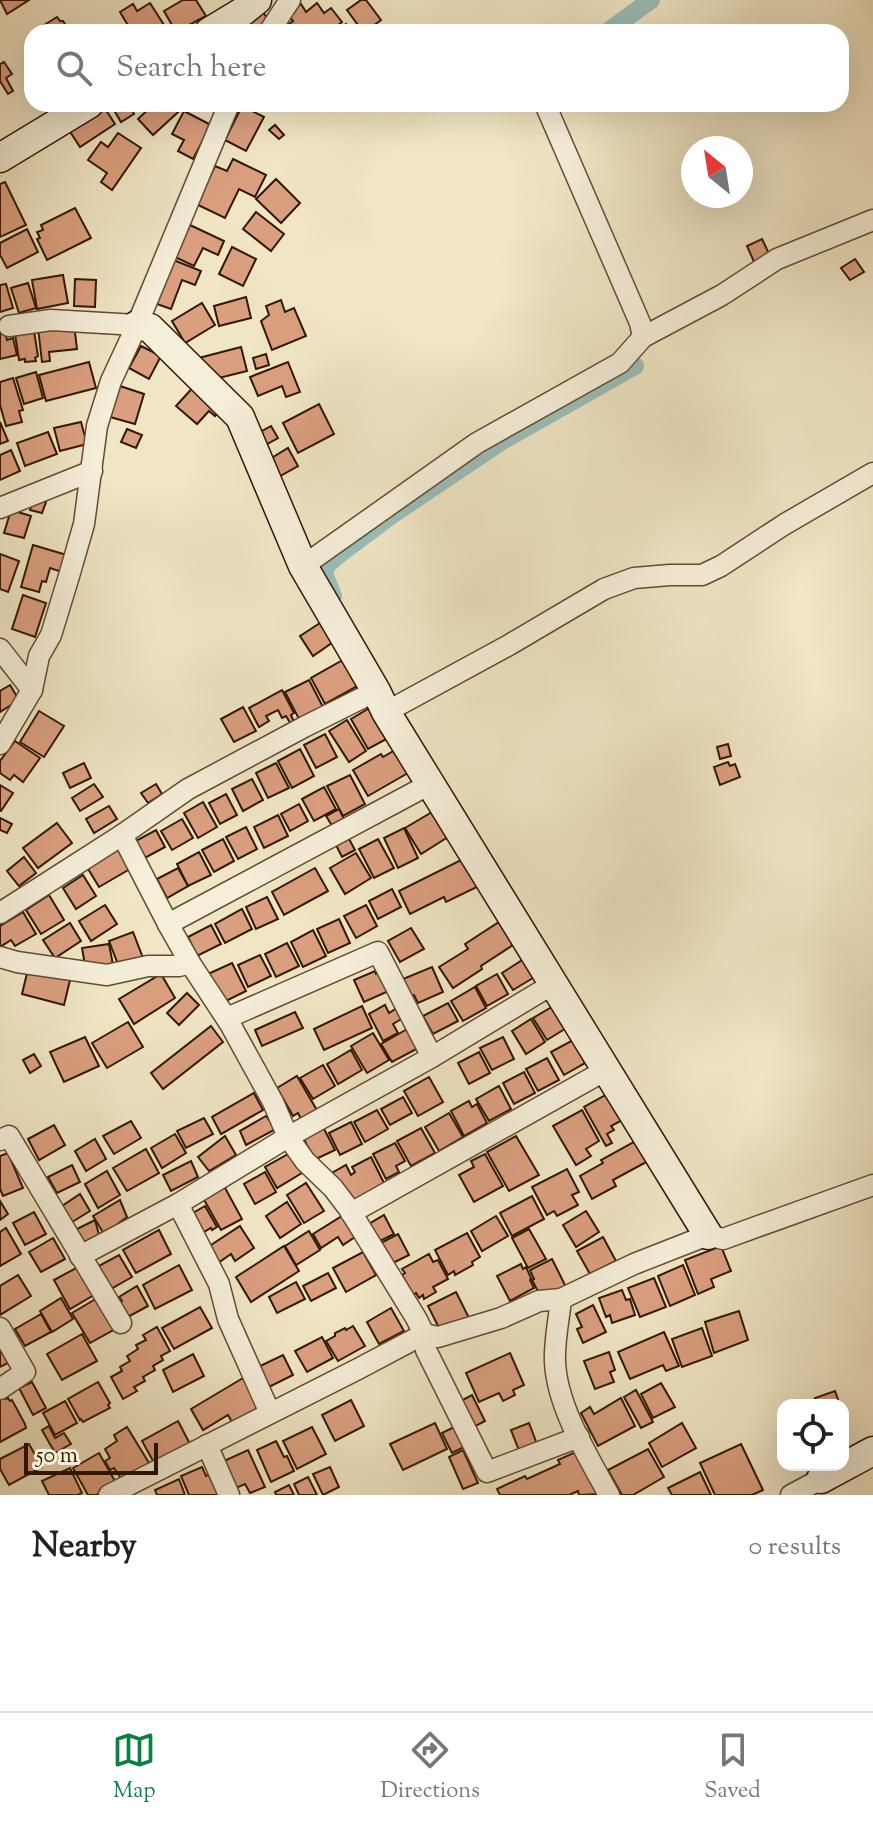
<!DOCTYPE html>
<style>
body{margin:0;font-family:"Sorts Mill Goudy",serif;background:#f6f6f6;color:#222}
.controls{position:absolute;right:24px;bottom:24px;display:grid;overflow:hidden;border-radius:16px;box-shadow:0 8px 32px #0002}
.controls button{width:72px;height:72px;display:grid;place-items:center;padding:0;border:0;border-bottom:2px solid #e0e0e0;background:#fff;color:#222;font:40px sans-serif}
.compass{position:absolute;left:681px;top:136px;width:72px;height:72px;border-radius:50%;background:#fff;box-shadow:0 8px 32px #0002;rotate:330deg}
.scale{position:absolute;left:24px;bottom:20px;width:134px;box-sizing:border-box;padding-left:8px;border:4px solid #321802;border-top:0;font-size:22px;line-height:28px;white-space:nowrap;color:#321802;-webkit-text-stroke:6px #f5eed9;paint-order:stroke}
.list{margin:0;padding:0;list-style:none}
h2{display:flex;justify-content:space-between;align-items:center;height:104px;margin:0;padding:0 32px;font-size:34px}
h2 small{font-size:26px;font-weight:400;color:#767676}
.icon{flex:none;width:44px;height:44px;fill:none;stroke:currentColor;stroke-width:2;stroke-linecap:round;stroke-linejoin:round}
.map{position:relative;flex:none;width:873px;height:1495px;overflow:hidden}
.search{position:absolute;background:#fff;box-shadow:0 8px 32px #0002;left:24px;right:24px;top:24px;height:88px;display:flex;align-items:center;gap:20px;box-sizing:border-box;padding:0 28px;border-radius:24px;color:#767676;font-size:30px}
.sheet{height:216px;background:#fff}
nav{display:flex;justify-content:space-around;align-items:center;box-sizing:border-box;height:112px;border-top:2px solid #e0e0e0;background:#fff;font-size:22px;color:#767676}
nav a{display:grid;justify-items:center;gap:4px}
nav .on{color:#0b8043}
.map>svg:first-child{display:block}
</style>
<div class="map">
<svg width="873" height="1495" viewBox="0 0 873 1495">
<rect width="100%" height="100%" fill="#f0e5c4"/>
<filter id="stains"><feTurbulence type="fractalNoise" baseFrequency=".0025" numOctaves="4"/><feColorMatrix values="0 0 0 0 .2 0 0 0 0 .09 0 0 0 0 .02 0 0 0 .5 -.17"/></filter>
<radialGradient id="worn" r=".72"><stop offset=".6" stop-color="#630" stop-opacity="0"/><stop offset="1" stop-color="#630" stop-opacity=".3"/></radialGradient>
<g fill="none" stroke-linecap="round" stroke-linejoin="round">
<g stroke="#9bbeb9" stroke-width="18">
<path d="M607,32L651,0"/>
<path d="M333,596L324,574L327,565L337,556L389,517L502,441L635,366"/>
</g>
</g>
<g fill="#da9f7f" stroke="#321802" stroke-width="2">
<path d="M0,0H29L7,14Z"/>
<path d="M183,0H196L206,16L176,32L164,11Z"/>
<path d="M361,0H366L381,20L365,32H363L347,10Z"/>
<path d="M150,3L164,25L152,32H132L120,12L133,4L137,11Z"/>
<path d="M317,3L324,13L331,8L342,22L329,32H288L285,27L293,21L287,14L301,4L306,12Z"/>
<path d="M262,10L269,22L255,31L256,32H235Z"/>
<path d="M57,17L60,21H63L70,32H33Z"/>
<path d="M346,24L351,32H335Z"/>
<path d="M4,62L12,74L6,78L13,91L8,94L0,81V64Z"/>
<path d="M102,104L115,124L80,147L67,127Z"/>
<path d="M113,104H129L134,114L121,122L111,105Z"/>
<path d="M154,104H187L153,135L138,119Z"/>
<path d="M242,106L264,117L246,151L225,140Z"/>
<path d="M184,111L211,125L193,159L178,151L184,140L172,134Z"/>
<path d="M275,125L284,135L279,139L269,130Z"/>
<path d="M118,133L141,148L112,190L101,182L107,173L88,160L101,142L108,147Z"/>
<path d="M233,159L266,175L255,197L239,189L225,218L196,204L215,166L227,171Z"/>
<path d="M276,179L300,203L281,223L256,199Z"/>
<path d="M5,182L26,225L0,237V184Z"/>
<path d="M75,208L91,238L47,260L37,239L40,238L37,232L43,230L41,225Z"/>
<path d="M256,212L284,234L271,251L243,229Z"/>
<path d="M190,225L224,241L218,255L203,248L194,266L175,257Z"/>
<path d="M27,229L38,252L7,268L0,255V243Z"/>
<path d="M762,239L770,256L755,264L747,246Z"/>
<path d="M232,247L256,259L243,286L219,274Z"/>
<path d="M171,259L201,271L195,285L182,280L171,309L154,303Z"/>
<path d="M855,259L864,272L850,280L841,268Z"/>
<path d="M63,275L68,303L37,309L32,280Z"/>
<path d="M75,279L96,280L95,307L74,306Z"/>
<path d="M28,283L36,308L19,313L11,288Z"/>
<path d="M6,284L13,308L0,312V285Z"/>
<path d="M246,297L251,318L219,326L214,306Z"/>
<path d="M281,300L285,312L294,308L306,336L272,350L261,321L269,315L266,306Z"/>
<path d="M202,303L215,325L185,343L172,321Z"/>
<path d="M74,324L77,349L49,352L50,361L42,362L38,328Z"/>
<path d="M0,325H3L7,340L13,338L17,355L0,359Z"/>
<path d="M34,331L38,356L35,358L36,361L25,362V359L19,360L15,334Z"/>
<path d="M141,346L161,356L149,379L129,368Z"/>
<path d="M241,347L247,371L215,379L191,360Z"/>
<path d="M266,354L269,365L256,369L253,358Z"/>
<path d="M89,362L96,388L46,401L39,375Z"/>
<path d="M288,362L300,392L286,397L282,386L258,396L250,377Z"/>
<path d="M36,372L43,398L24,404L16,378Z"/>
<path d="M13,378L23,410L19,411L22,422L6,426L0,405V382Z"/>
<path d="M197,383L223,407L215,416L209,411L197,424L176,406Z"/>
<path d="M120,386L144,394L135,424L110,417Z"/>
<path d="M319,404L334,434L298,453L283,423Z"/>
<path d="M0,422L8,441L0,444Z"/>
<path d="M81,422L87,444L60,451L54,428Z"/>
<path d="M271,426L278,438L260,448L253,436Z"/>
<path d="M127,429L142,435L136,448L121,442Z"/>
<path d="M48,432L57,454L25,466L17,443Z"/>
<path d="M288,448L298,466L275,479L265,462Z"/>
<path d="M11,450L20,471L0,480V455Z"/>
<path d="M34,498L46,502L42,513L30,510Z"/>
<path d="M11,510L31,516L24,538L4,533Z"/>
<path d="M33,545L70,556L65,573L50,568L46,582L42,581L39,592L21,587Z"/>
<path d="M0,554L19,561L8,592L0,589Z"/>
<path d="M23,595L46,603L35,637L12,629Z"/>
<path d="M323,621L336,640L313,656L300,636Z"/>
<path d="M348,657L363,683L325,704L311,678Z"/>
<path d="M309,680L323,707L299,719L285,692Z"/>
<path d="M10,685L19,700L0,712V691Z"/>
<path d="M282,690L294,713L291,715L295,724L292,726L286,716L282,718L278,710L266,716L269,721L259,727L249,708Z"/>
<path d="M373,706L390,737L368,749L351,719Z"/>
<path d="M243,707L256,731L234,742L221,719Z"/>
<path d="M39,711L64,726L44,757L20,742Z"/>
<path d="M347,720L366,751L349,762L329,731Z"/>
<path d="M325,734L337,757L316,768L304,745Z"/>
<path d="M15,741L40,758L23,782L14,775L10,780L0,773V761Z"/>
<path d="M728,744L731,756L720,759L717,747Z"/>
<path d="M300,749L314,776L292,788L278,761Z"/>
<path d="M395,750L408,773L368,796L353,770L381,754L383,757Z"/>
<path d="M728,762L730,766L735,764L740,777L720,785L714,767Z"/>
<path d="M84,763L91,778L70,788L63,773Z"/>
<path d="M276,763L289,788L268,798L256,773Z"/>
<path d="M350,775L365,804L343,816L327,786Z"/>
<path d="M252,779L263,800L243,811L232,789Z"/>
<path d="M94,784L103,797L80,811L72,798Z"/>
<path d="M156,784L162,794L148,803L141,793Z"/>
<path d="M0,785L13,793L1,811H0Z"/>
<path d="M324,787L336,809L314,821L302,799Z"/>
<path d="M226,794L237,815L220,824L209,803Z"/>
<path d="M203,802L217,827L198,838L184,813Z"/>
<path d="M299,804L308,821L290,831L281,814Z"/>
<path d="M109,806L117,819L94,833L86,819Z"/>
<path d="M339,809L346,823L334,829L326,816Z"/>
<path d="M432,812L448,837L421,854L405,828Z"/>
<path d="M278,815L288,836L264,848L254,827Z"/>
<path d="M0,818L12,824L7,833L0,830Z"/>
<path d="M182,819L193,838L172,850L161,831Z"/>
<path d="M57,823L72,843L38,868L23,848Z"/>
<path d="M246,827L257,849L238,859L226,837Z"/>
<path d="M404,828L418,858L398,868L384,838Z"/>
<path d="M156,830L165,847L143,859L134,842Z"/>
<path d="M348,837L355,850L342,857L335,843Z"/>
<path d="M223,839L234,861L214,872L202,850Z"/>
<path d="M378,839L394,868L374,878L359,849Z"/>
<path d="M119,849L130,869L99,887L87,867Z"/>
<path d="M199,852L211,875L188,886L177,864Z"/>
<path d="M356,853L371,878L345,894L330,868Z"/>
<path d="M469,856L483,884L446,902L444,897L410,914L399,891Z"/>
<path d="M24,857L36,873L19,886L7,871Z"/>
<path d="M178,868L188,886L167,898L157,879Z"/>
<path d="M315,868L328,891L284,915L272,892Z"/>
<path d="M83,875L96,896L76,909L63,888Z"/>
<path d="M392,889L401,907L378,919L369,901Z"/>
<path d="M49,895L64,920L41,934L26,910Z"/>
<path d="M267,897L278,919L256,929L246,907Z"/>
<path d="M105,905L117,924L91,941L79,921Z"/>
<path d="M366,905L377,926L356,938L344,916Z"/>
<path d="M242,909L252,929L225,943L215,924Z"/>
<path d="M23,912L36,934L15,946L11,940L0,947V926Z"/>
<path d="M339,919L350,943L328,953L317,929Z"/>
<path d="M499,922L513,945L481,966L482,969L453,988L439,967L468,949L465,944Z"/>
<path d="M70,923L81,941L55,958L43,940Z"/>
<path d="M211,925L221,944L197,956L188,937Z"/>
<path d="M411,928L424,949L400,962L388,941Z"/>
<path d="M313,930L326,956L303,967L291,942Z"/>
<path d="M133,932L143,958L119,967L109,941Z"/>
<path d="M287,943L299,966L276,977L265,954Z"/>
<path d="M109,944L113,965L91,969L85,965L82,948Z"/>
<path d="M260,955L271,976L248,987L238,965Z"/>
<path d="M527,957L538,975L513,990L502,973Z"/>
<path d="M232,963L246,991L222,1003L208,974Z"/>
<path d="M432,967L443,992L418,1003L414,995L410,997L403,979Z"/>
<path d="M28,969L70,980L64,1005L22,994Z"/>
<path d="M375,971L376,974L383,971L391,990L364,1002L354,980Z"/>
<path d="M161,974L175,998L134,1024L119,999Z"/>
<path d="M497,974L508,994L487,1006L476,986Z"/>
<path d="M475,987L486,1008L463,1021L451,1001Z"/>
<path d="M187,993L199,1005L179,1025L167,1013Z"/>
<path d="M448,1003L458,1021L433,1034L423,1016Z"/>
<path d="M385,1005L389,1013L397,1008L403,1018L393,1024L398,1033L383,1041L369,1014Z"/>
<path d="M555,1005L568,1027L547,1040L533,1018Z"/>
<path d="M362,1006L372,1028L324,1050L314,1029Z"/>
<path d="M295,1012L303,1028L262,1046L255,1030Z"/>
<path d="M531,1019L545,1042L526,1054L512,1031Z"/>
<path d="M128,1022L143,1047L107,1068L92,1043Z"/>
<path d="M211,1026L223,1042L163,1089L151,1073Z"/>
<path d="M409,1028L420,1047L392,1062L381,1044Z"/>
<path d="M373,1033L389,1060L367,1073L351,1046Z"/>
<path d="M85,1037L99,1066L64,1082L50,1052Z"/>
<path d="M503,1037L514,1059L492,1070L480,1048Z"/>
<path d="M573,1040L585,1063L564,1075L551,1052Z"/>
<path d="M351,1050L362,1070L338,1084L327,1064Z"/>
<path d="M479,1052L490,1073L469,1084L458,1063Z"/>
<path d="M34,1054L41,1066L30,1073L23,1060Z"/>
<path d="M547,1058L559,1080L538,1091L526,1069Z"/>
<path d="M323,1065L335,1086L313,1099L300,1078Z"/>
<path d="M524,1072L535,1093L514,1104L503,1083Z"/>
<path d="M297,1076L318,1112L302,1121L298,1113L293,1116L277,1088Z"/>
<path d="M429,1077L443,1102L418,1116L404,1091Z"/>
<path d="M499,1086L511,1109L489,1121L476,1099Z"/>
<path d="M611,1092L626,1118L611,1126L614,1130L607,1134L612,1143L606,1146L584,1107Z"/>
<path d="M254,1093L263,1110L221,1134L212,1117Z"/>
<path d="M403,1097L412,1113L390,1125L381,1109Z"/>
<path d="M469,1101L472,1107L477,1104L487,1123L464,1136L451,1111Z"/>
<path d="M377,1110L388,1129L365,1142L354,1122Z"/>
<path d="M582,1110L599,1141L586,1149L591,1156L576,1165L553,1126Z"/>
<path d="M449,1113L463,1137L439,1151L425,1127Z"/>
<path d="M266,1116L276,1129L246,1145L240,1131Z"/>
<path d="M204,1118L213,1134L186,1148L177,1131Z"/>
<path d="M131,1121L141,1138L114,1154L103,1136Z"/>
<path d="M351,1122L362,1144L340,1155L329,1133Z"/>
<path d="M54,1125L65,1145L39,1160L28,1139Z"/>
<path d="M323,1127L335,1150L314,1160L303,1137Z"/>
<path d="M421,1128L435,1153L411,1166L397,1141Z"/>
<path d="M175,1134L186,1153L162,1168L151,1148Z"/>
<path d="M225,1136L236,1155L209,1171L198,1157Z"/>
<path d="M516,1136L539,1175L509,1191L487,1152Z"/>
<path d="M95,1139L106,1159L86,1171L75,1151Z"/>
<path d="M639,1139L650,1160L613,1180L616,1186L592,1199L580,1176L603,1163L601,1160Z"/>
<path d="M395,1143L405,1161L396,1166L399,1172L386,1179L373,1154Z"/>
<path d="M146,1149L159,1173L127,1191L113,1168Z"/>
<path d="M8,1153L23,1188L3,1196L0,1189V1156Z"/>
<path d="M290,1153L302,1173L277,1188L265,1167Z"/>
<path d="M485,1154L503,1186L474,1202L459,1175L474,1167L471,1161Z"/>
<path d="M371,1157L385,1185L353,1208L330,1174L346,1165L351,1175L355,1172L352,1167Z"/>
<path d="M191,1161L198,1177L171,1191L163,1175Z"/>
<path d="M72,1165L80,1182L57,1193L48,1177Z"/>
<path d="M567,1169L579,1192L572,1195L578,1205L557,1216L554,1211L547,1215L532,1187Z"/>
<path d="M107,1171L120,1195L98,1208L85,1184Z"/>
<path d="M265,1172L276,1192L255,1204L244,1184Z"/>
<path d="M306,1183L324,1211L304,1223L287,1195Z"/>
<path d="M224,1186L242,1219L221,1230L203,1198Z"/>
<path d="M80,1194L90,1211L69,1224L59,1208Z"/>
<path d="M532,1196L544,1219L512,1236L500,1213Z"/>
<path d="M120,1200L127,1217L104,1234L93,1216Z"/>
<path d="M0,1201L8,1214L0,1220Z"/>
<path d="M287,1202L301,1224L280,1238L266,1216Z"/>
<path d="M205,1206L217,1227L212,1230L211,1228L197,1236L186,1217Z"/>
<path d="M586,1211L599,1232L576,1247L563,1225Z"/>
<path d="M34,1212L46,1234L25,1245L13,1223Z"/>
<path d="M384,1215L394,1234L378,1242L369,1224Z"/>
<path d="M342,1216L355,1237L343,1245L338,1237L321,1248L313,1234Z"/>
<path d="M496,1216L508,1236L482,1251L471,1231Z"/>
<path d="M95,1220L99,1235L78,1246L71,1232Z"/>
<path d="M240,1226L254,1248L235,1261L231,1254L218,1263L208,1247Z"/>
<path d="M6,1228L21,1254L0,1266V1232Z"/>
<path d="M529,1229L546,1259L528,1268L512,1238Z"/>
<path d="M159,1230L171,1254L136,1273L123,1250Z"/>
<path d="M309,1231L320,1250L296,1265L285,1246Z"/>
<path d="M467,1233L480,1257L472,1262L473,1265L455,1275L454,1271L448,1275L435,1250Z"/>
<path d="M398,1234L409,1255L389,1265L379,1244Z"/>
<path d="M603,1237L616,1261L590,1274L577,1251Z"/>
<path d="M53,1238L65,1259L41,1272L29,1252Z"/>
<path d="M284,1246L299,1271L251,1302L236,1277Z"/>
<path d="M721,1246L731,1271L711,1279L714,1287L698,1294L685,1260Z"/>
<path d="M363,1252L376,1275L346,1292L333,1268Z"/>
<path d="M429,1254L433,1262L438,1260L448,1279L433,1287L436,1292L424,1299L423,1295L419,1298L416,1293L413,1295L402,1275L405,1273L402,1269Z"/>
<path d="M119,1255L132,1277L109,1290L97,1267Z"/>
<path d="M552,1259L566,1287L542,1299L532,1280L534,1279L530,1270Z"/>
<path d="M521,1264L523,1269L526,1267L531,1278L530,1280L534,1288L510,1301L497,1276Z"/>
<path d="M179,1265L192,1290L155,1309L143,1285Z"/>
<path d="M683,1265L695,1295L670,1306L658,1276Z"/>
<path d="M78,1267L94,1295L70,1309L54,1280Z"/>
<path d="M328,1273L336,1288L311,1301L303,1286Z"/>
<path d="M18,1275L31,1296L0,1315V1286Z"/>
<path d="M654,1278L666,1307L640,1317L628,1288Z"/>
<path d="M296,1282L305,1299L277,1313L269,1297Z"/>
<path d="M137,1286L148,1306L126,1318L117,1304L122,1301L119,1297Z"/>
<path d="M622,1290L626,1300L630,1299L635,1315L612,1323L610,1315L606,1317L599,1298Z"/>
<path d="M456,1292L469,1318L441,1332L428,1306Z"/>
<path d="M99,1297L117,1328L90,1343L72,1313Z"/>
<path d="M61,1298L73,1319L52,1332L40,1311Z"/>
<path d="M593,1305L606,1332L583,1343L577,1329L582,1327L576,1314Z"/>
<path d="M200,1307L212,1328L174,1349L162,1328Z"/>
<path d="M391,1308L404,1331L379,1344L367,1322Z"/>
<path d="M739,1311L748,1340L714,1353L705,1322Z"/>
<path d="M41,1314L51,1332L25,1346L15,1329Z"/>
<path d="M353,1326L365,1346L338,1361L326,1341L335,1336V1333L345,1328L346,1330Z"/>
<path d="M157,1327L170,1351L161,1356L163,1360L153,1366L155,1370L143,1377L145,1381L134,1387L137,1391L123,1399L111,1377L122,1371L120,1367L130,1361L127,1356L138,1349L136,1345L146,1340L143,1335Z"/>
<path d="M702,1328L712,1356L682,1367L672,1339Z"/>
<path d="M664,1332L679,1366L666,1371L663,1365L630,1379L618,1352Z"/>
<path d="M82,1334L97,1361L62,1380L47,1354Z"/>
<path d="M322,1337L333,1358L307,1372L295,1351Z"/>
<path d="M0,1349L8,1363L0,1367Z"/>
<path d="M609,1352L615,1370L610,1372L614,1382L595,1389L584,1361Z"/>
<path d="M510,1353L524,1385L513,1390L515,1395L503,1401L499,1393L479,1402L466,1373Z"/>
<path d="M193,1354L204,1376L173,1392L163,1370Z"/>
<path d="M283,1355L293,1375L267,1388L256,1368Z"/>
<path d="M243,1378L262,1410L234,1426L228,1415L203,1430L191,1409Z"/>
<path d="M32,1382L46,1408L33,1415L19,1388Z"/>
<path d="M98,1382L110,1403L108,1405L110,1408L83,1422L81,1419L80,1420L68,1399Z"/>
<path d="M661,1383L675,1407L653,1418L641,1394Z"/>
<path d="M636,1390L653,1422L641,1428L624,1397Z"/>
<path d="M835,1391L840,1405H818L815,1398Z"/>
<path d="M472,1395L485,1421L470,1429L457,1403Z"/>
<path d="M5,1397L6,1399L8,1398L10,1401L12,1400L25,1424L26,1428L0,1442V1400Z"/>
<path d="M621,1398L635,1426L598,1446L581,1413L590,1407L594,1414Z"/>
<path d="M351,1400L364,1426L335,1441L322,1415Z"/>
<path d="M65,1401L77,1423L55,1435L43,1413Z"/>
<path d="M178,1421L191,1446L158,1470L142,1441Z"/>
<path d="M435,1423L447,1449L403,1470L390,1444Z"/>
<path d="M529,1423L538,1447L520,1453L511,1430Z"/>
<path d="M682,1423L696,1448L662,1467L649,1443Z"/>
<path d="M49,1426L55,1438L64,1433L71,1444L55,1453L42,1430Z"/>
<path d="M127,1427L149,1463L122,1480L114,1468L110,1470L105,1461L110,1458L105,1449L117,1441L114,1435Z"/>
<path d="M312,1427L326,1454L297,1469L283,1441Z"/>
<path d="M454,1427L464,1447L452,1453L442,1433Z"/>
<path d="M276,1441L284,1457L287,1456L294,1471L271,1482L257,1450Z"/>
<path d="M29,1444L42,1467L9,1485L0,1469V1459Z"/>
<path d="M741,1444L763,1490L752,1495H715L700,1463Z"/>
<path d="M648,1449L664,1477L633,1495H622L608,1470Z"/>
<path d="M248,1450L265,1487L250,1493L245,1484L236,1488L224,1461Z"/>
<path d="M463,1450L478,1483L463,1489L449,1457Z"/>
<path d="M580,1450L600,1494L579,1495L578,1491L569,1495H500L497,1489L525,1476L527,1479L560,1464L558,1460Z"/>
<path d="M99,1453L116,1483L96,1495H88L73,1468Z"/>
<path d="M202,1467L206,1476L212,1473L222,1495H189L181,1476Z"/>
<path d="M330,1467L339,1487L323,1495L313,1474Z"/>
<path d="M70,1468L82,1493L78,1495H49L42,1481Z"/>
<path d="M700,1472L711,1495H672L668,1488Z"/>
<path d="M308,1477L317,1495H299L294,1484Z"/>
<path d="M179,1479L185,1495H157L155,1490Z"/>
<path d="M289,1485L294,1495H276L275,1492Z"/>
</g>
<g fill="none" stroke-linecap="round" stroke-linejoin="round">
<g stroke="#624b32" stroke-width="23">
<g id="street">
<path d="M269,32L290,0"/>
<path d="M9,326L51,320L137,325"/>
<path d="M643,337L722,295L777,259L873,220"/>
<path d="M0,508L92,471"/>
<path d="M303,566L477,443L620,363L643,337L640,323L545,104"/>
<path d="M0,649L32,690"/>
<path d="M386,712L509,645L604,589L634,578L670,575H702L721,566L785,524L873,473"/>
<path d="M0,744L32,690L39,656L51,635L69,576L84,524L97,426L111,381L137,325L229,104"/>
<path d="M122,835L168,924L190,963L230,1024L273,1102L288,1137L305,1161L333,1188L349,1209L416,1318L424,1334L426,1350L487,1472L579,1437"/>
<path d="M0,913L122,835L188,789L304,727L376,691"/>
<path d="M168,924L430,784"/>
<path d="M0,957L17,962L107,975L148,966H179L190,963"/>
<path d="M227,1018L378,952L432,1057"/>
<path d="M0,1140L9,1136L121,1323"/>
<path d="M178,1204L219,1284L228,1319L270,1413"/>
<path d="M351,1213L606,1070"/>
<path d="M80,1256L178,1204L288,1137L432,1057L553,984"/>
<path d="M561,1299C559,1319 554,1342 555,1362C557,1407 588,1456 609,1495"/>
<path d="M0,1328L25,1372L0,1389"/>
<path d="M207,1445L229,1495"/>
<path d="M109,1495L358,1369L424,1334L438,1337L501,1318L539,1301L561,1299L634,1264L708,1235L723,1239L873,1185"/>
<path d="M791,1495L821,1479"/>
</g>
</g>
<g stroke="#321802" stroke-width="31">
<g id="secondary">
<path d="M209,32L242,12L257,0"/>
<path d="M0,158L89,104"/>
<path d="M137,325L150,328L240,417L303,566L376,691L386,712L708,1235"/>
<path d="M821,1479L873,1451"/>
</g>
</g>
<use href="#street" stroke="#f5eed9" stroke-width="20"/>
<use href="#secondary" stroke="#f5eed9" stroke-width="28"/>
</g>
<rect width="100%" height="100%" filter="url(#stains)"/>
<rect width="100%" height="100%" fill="url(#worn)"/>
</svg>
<div class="controls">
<button><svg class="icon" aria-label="locate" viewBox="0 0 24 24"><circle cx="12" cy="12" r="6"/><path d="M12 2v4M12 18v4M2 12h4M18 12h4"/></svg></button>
</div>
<svg class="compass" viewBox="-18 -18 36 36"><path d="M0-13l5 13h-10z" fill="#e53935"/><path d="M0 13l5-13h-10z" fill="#767676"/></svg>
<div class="scale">50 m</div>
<div class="search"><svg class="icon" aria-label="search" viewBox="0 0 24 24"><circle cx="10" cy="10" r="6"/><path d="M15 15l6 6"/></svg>Search here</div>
</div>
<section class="sheet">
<h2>Nearby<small>0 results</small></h2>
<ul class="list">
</ul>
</section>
<nav>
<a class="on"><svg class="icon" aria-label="map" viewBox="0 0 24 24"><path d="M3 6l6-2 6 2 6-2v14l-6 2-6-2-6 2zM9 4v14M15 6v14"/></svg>Map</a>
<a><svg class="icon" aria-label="directions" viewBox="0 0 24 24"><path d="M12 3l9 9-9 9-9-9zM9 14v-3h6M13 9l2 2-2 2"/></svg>Directions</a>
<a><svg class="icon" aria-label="saved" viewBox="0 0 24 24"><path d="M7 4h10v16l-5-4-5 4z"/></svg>Saved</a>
</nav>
